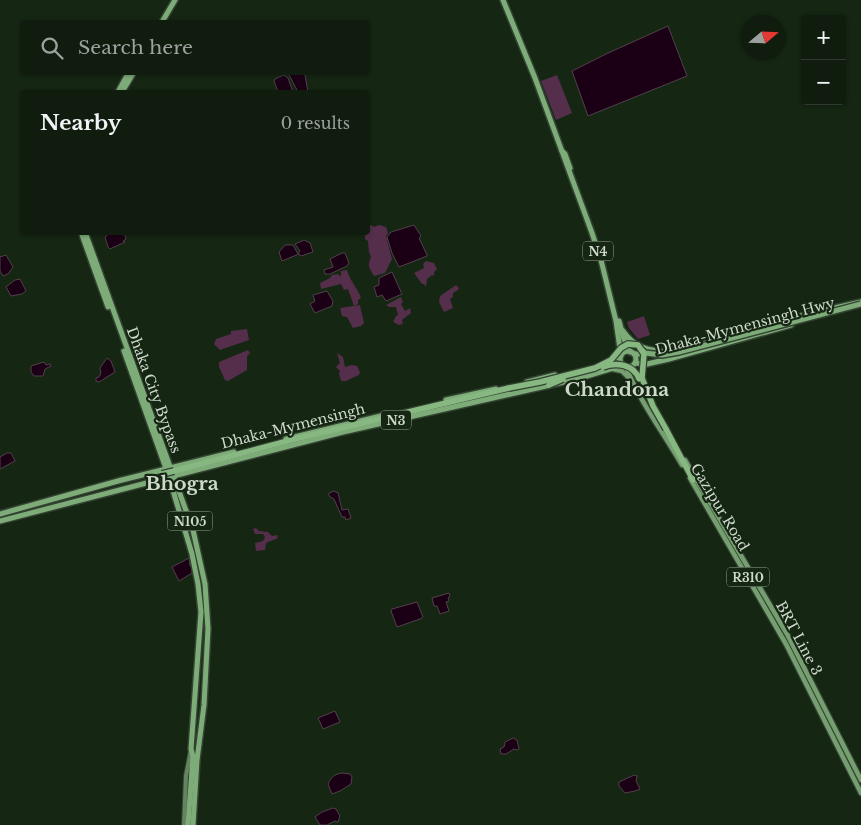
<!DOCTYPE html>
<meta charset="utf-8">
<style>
body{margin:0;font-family:"Libre Baskerville",serif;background:#1e291c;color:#f1f3f6}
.controls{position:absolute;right:15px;top:15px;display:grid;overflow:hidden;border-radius:5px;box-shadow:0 1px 4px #0004}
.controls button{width:45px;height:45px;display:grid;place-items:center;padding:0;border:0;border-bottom:1px solid #303a2e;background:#101c0e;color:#f1f3f6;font:25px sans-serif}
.compass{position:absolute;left:741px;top:15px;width:45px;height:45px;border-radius:50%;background:#101c0e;box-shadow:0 1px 4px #0004;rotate:71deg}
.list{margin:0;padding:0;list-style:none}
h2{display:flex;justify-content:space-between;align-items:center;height:65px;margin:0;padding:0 20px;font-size:21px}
h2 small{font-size:16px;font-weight:400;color:#9ca19e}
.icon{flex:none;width:28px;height:28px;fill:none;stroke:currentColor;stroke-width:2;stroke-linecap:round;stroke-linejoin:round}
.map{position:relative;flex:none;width:861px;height:825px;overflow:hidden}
.search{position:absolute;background:#101c0e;box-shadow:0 1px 4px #0004;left:20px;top:20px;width:350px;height:55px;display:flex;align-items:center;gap:12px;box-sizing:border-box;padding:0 18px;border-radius:5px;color:#9ca19e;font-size:19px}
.panel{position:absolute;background:#101c0e;box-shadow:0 1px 4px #0004;left:20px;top:90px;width:350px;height:145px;border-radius:5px}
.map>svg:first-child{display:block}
</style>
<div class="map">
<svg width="861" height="825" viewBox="0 0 861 825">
<rect width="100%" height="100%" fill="#152613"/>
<g fill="#542e4b">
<path d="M557,75L572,113L556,120L541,81Z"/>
<path d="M371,225L374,227L379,225L386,227L388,233L386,236L392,259L385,273L374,276C369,267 367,266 371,257L369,252L368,241L365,239V233L368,232V227Z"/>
<path d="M426,261L434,263L437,269L434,272V276L432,275L427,279L426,287L424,284H422L414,273L424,268L423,264Z"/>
<path d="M347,270C350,281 357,287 361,298L358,300V304L354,306L348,289L344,290L341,284L321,289L320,283L330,278L332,275L338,274L340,276H341V271Z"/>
<path d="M456,285L459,288L458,290L453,293V297L450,299L453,308L444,312L439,302L440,296Z"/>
<path d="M401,297L403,302L401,304L405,311L410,308L411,313L402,320L403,324L399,325L393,322L396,316L398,315L396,307H389L386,305Z"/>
<path d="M360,305L364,323L361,326L353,328L347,317L342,316L340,308Z"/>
<path d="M644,316L650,335L638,339L629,328L627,322Z"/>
<path d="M247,329L249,340L220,350L214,344L216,339L231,334V331Z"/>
<path d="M248,350L250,353L247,356V370L228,381L225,380L219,367V362Z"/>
<path d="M337,353L343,357L345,367L351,365L357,366L360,372L359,375L346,381H341L339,374L340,371L336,367L340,363Z"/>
<path d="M256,528L259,531L268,532L272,536L277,535L278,538L266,543L265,550L256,551L255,543L263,541L265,537L263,534H255L253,529Z"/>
</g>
<g fill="#1b0015" stroke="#51414c">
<path d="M668,26L687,76L588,116L572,71L606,54Z"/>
<path d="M288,73H308H305V75L308,92H298Z"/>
<path d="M284,75L288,78L293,92L288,91L278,92L274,81L275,79Z"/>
<path d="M414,225L421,236L419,238L427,255V256L399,267L392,253L387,237L391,232Z"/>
<path d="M110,233H124L126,239L123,241L125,242L110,249L108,247L105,237Z"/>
<path d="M304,240L310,243L313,252L301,256L299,254L282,261L279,252L285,245H293L298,254L300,251L295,244Z"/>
<path d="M342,253H345L349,263L347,266L330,274H325L324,270L333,267L330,259Z"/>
<path d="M6,255L13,267L8,274L3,276L0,271V257Z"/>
<path d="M392,272L402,294L386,301L382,295L377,297L374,287L379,285V278Z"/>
<path d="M20,279L26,291L22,294L11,296L6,287L15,280Z"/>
<path d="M327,291L333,301L332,306L315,313L310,304L315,301L313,295Z"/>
<path d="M107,358L111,361L115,372L99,382L96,381V378L99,377L101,373L100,368Z"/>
<path d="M44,362L46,365L50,364L51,366L45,369L43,376H34L31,372V366Z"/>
<path d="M7,453H11L15,461L0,469V457Z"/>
<path d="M334,491L338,493L342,510L348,509L351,518L346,520L345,517H342L334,499L329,496V493Z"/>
<path d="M189,558L190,566L192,568V573L179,581L172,567Z"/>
<path d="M449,593L450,596L448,598L449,601L446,602L449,611L440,614L437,606H434L432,598Z"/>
<path d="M417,602L423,617L420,619L397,627L391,611L392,609Z"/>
<path d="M335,711L340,722L323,729L318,718Z"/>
<path d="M513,738L517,740L519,749L517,750L514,749L506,754H501L500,749L504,747L505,742Z"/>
<path d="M342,773L350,774L352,777L351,784L340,791L332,794L328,784C331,777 335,774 342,773Z"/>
<path d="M634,775L637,776L636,781L640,789L635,791L625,793L619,786V782Z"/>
<path d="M333,808L336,809L340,816L338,822L335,821L327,825H320L315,817L322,812Z"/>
</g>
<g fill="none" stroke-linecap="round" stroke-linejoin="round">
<g stroke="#334331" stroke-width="6">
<path id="secondary" d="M184,825L186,776L191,750"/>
</g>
<g stroke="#334331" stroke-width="7">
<g id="primary">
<path d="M626,367C640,402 663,432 682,465"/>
<path d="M613,369L622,371L628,377"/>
<path d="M685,460L787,634L861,780"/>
<path d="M690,478L786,644L861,793"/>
</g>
</g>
<g stroke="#334331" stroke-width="8">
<g id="trunk">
<path d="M503,0L535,78L592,233L601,260L616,321L621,356L611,360"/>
<path d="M162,22L175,0"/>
<path d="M118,92L129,72"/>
<path d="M122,92L134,72"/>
<path d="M562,151L565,154L570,168"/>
<path d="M81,232L108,307"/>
<path d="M85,232L193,530L205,584L208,629L204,705L197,760L193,825"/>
<path d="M619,321L624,339L630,352"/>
<path d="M623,331C632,344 643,350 660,351"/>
<path d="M124,351L169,477L192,554L198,584L201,612L191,749L193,756L188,825"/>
<circle cx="628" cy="359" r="8"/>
<path d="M657,353L812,313L861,302"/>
<path d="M634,354H646"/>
<path d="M635,363L647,364L669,359L791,325"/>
<path d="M527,382L555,375"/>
<path d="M446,400L496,389"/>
<path d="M286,439L389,414"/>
<path d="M0,514L118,481L234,452"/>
<path d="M0,521L343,432L577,379L623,365"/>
</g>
</g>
<g stroke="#334331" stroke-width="8">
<g id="motorway">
<path d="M666,429L693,480"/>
<path d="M174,471L299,438L509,388"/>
</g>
</g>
<use href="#secondary" stroke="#648460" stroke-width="4"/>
<use href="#primary" stroke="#769f71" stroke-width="4.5"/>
<use href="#trunk" stroke="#7eac79" stroke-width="5"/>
<use href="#motorway" stroke="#87b881" stroke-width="5.5"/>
<g stroke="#334331" stroke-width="8" stroke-linecap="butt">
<path id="trunk-bridge" d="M642,350L645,353L662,355L679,352L861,304"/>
</g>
<g stroke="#334331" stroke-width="8" stroke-linecap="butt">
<g id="motorway-bridge">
<path d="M603,367C616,362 634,364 639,379"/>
<path d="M549,385L563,379"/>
<path d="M509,388L540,382L595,368L611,360L621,348L628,344L638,345L644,354L642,378L653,406L666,429"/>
<path d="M162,474L174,471"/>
</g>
</g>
<use href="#trunk-bridge" stroke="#7eac79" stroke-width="5"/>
<use href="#motorway-bridge" stroke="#87b881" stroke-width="5.5"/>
</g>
<g text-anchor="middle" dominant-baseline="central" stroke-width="4.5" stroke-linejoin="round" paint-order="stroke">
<g fill="#152613" stroke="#96a394" stroke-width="1">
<rect x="583" y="241.5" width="30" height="19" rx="4"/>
<rect x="381" y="410.5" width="30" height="19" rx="4"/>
<rect x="167.5" y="511.5" width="45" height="19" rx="4"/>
<rect x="727" y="567.5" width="42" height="19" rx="4"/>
</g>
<g font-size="12" font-weight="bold" fill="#ced9cc">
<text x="598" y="251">N4</text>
<text x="396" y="420">N3</text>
<text x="190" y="521">N105</text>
<text x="748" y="577">R310</text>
</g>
<g font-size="14" fill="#ced9cc" stroke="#152613">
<text transform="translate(745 326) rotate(-15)">Dhaka-Mymensingh Hwy</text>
<text transform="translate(154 390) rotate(70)">Dhaka City Bypass</text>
<text transform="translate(293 426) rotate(-14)">Dhaka-Mymensingh</text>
<text transform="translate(720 507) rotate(59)">Gazipur Road</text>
<text transform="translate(799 638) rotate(62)">BRT Line 3</text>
</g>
<g font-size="19" font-weight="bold" fill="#ced9cc" stroke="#152613">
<text x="617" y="389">Chandona</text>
<text x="182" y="483">Bhogra</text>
</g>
</g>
</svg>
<div class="controls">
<button>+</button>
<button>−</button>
</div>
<svg class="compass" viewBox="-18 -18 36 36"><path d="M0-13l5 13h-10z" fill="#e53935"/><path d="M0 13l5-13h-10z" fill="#9ca19e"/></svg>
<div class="search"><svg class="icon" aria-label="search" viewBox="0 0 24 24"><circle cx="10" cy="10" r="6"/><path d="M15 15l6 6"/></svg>Search here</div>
<section class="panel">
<h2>Nearby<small>0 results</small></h2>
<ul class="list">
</ul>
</section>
</div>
